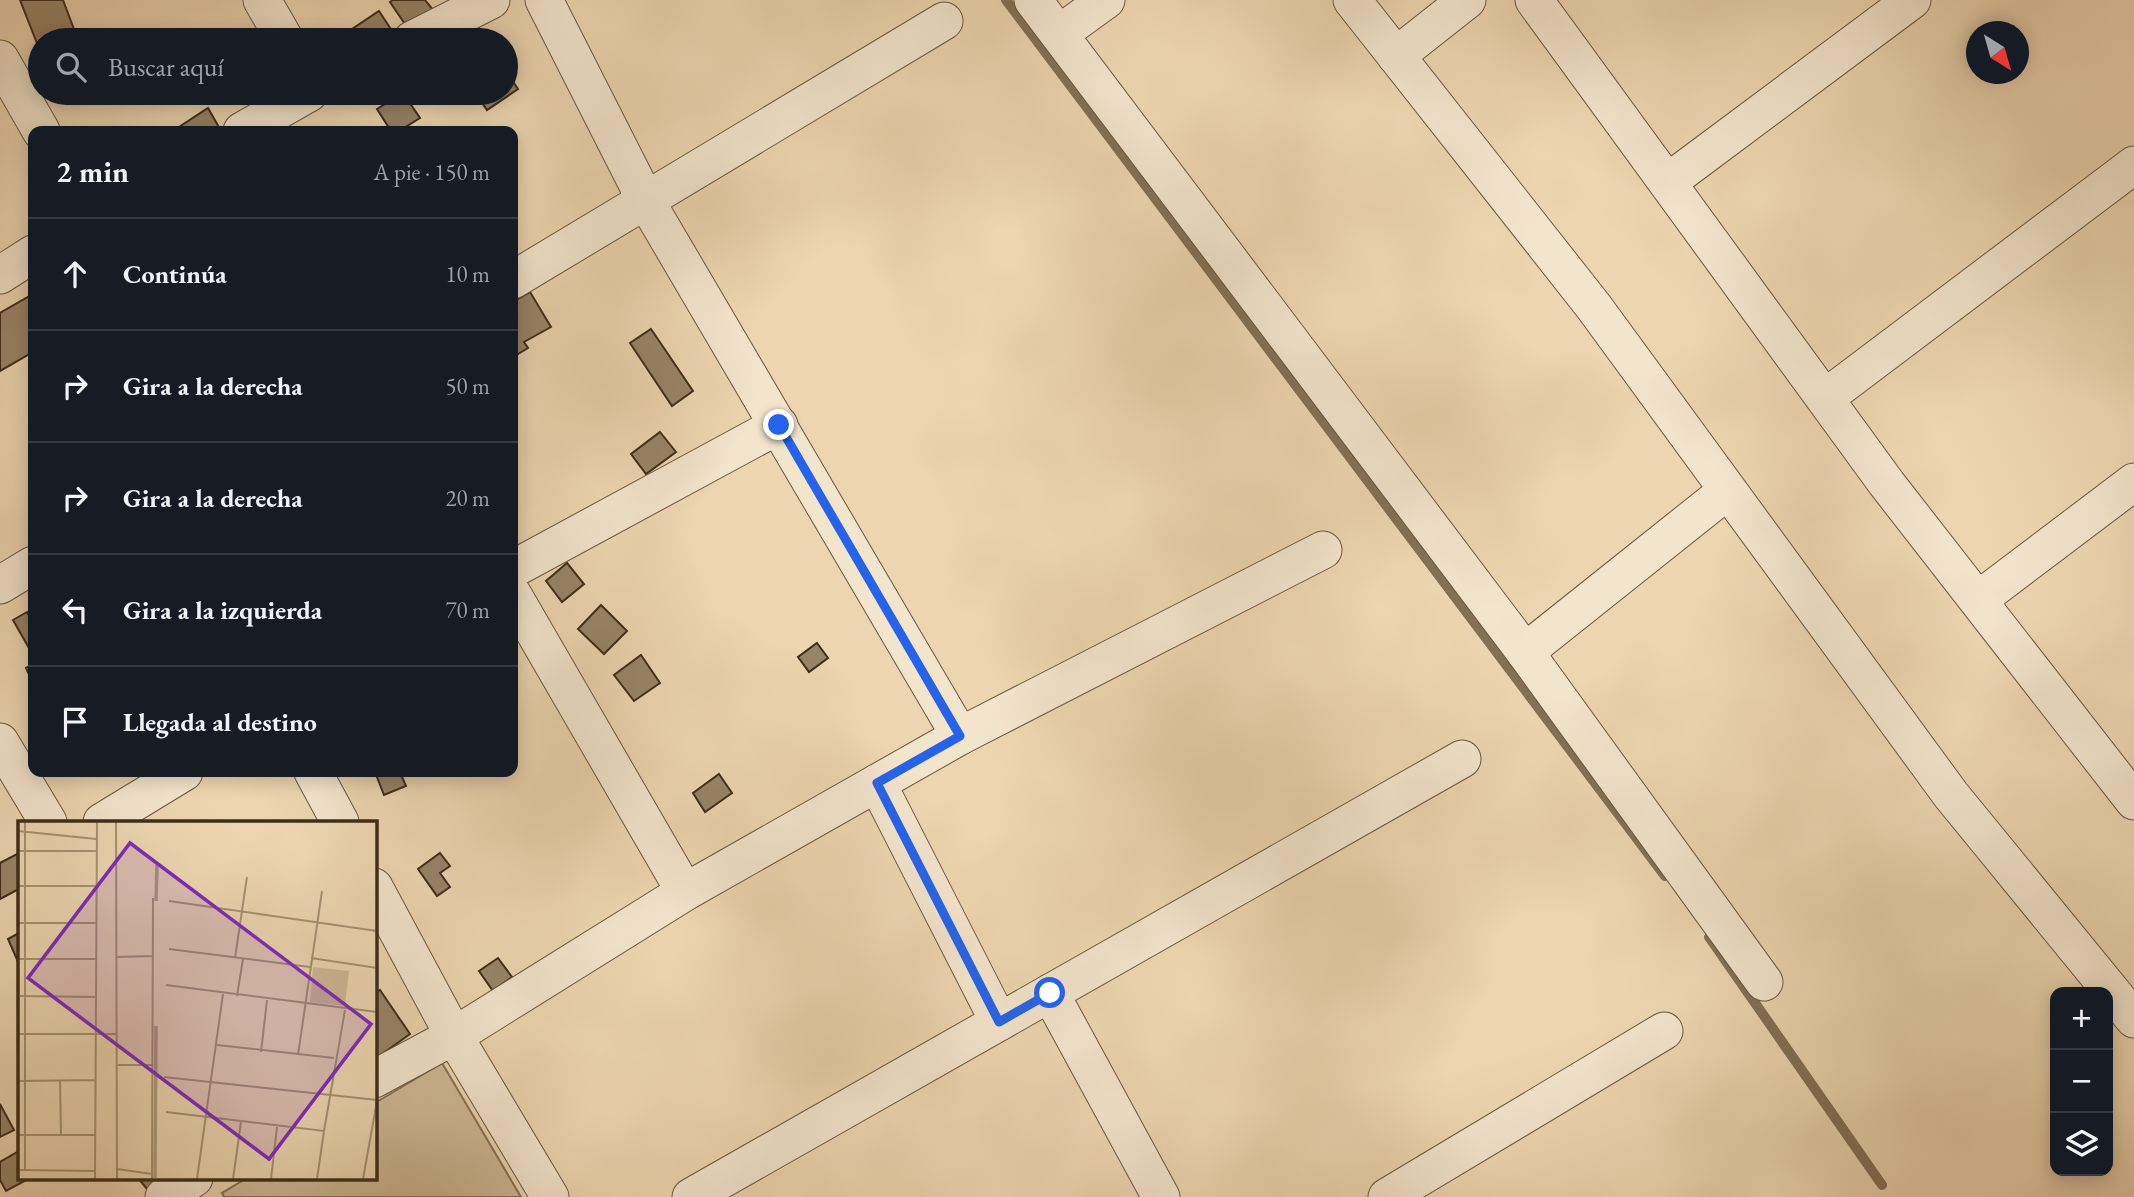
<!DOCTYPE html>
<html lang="es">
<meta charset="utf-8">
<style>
body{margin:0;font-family:"EB Garamond",serif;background:#20242c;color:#f1f3f6}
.controls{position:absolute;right:21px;bottom:21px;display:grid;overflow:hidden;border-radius:14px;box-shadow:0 4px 18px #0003}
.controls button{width:63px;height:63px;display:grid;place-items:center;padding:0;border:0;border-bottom:2px solid #363941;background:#171b24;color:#f1f3f6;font:35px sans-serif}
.compass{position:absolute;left:1966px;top:21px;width:63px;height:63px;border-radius:50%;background:#171b24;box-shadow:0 4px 18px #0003;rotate:143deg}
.stop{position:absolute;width:21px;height:21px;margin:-16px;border:5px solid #2563eb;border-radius:50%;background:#fff}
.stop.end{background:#2563eb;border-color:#fff;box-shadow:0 2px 7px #0008}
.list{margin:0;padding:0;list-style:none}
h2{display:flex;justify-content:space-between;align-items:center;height:91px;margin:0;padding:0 28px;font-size:30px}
h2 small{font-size:23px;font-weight:400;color:#9ea1a6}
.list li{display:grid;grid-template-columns:46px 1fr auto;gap:21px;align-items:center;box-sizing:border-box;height:112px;padding:0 28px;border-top:2px solid #363941}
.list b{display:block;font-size:26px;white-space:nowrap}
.list em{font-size:23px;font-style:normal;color:#9ea1a6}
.icon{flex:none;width:38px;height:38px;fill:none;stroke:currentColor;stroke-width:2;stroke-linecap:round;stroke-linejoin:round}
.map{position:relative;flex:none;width:2134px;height:1197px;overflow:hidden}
.search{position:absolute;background:#171b24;box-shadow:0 4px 18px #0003;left:28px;top:28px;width:490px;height:77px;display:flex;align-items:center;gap:18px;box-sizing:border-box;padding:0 24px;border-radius:38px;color:#9ea1a6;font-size:26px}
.panel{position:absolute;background:#171b24;box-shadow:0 4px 18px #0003;left:28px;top:126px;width:490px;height:651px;border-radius:14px}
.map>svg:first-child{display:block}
</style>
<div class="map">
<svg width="2134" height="1197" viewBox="0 0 2134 1197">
<rect width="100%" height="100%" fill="#ecd5b0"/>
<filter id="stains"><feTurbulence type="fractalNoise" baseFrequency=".00286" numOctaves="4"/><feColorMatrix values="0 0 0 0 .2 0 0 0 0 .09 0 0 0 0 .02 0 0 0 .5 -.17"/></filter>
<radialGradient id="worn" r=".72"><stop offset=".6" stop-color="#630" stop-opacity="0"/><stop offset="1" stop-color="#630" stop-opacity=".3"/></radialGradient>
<path fill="#ceb896" stroke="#867258" stroke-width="2" d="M442,1063L521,1197H224L222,1193L247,1178H374L375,1103Z"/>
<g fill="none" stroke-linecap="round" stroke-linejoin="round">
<g stroke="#837055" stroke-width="10">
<path d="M1006,0L1665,876"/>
<path d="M1709,937L1882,1185"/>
</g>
</g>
<g fill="#988468" stroke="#3e2d1a" stroke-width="2">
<path d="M20,0H63L78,40H40V51Z"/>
<path d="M393,0H425L434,11L409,30L390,2Z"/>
<path d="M379,11L396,37L391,40H355L349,31Z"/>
<path d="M506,71L518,89L487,110L475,93H506Z"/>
<path d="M403,93L420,118L399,131H391L377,109Z"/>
<path d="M208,108L220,129L216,131H173Z"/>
<path d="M530,292L551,327L524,342L528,348L513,357V302Z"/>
<path d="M33,294V352L0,371V313Z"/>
<path d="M651,329L693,391L672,406L630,343Z"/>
<path d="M660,432L676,452L646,474L631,454Z"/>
<path d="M567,563L584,584L562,602L546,581Z"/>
<path d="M601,605L627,631L604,654L578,629Z"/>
<path d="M27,612L33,623V655L13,620Z"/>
<path d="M817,643L828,658L809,672L798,657Z"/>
<path d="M641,655L660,683L634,701L614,675Z"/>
<path d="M33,664V683L26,668Z"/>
<path d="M375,772H400L406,786L384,795Z"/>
<path d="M719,774L732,793L705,812L693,793Z"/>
<path d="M440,853L450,866L440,873L450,887L437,896L418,869Z"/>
<path d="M17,854L19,858V889L0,899V863Z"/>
<path d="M19,933V964L8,939Z"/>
<path d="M498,958L512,977L493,991L479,971Z"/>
<path d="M380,990L410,1034L375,1059L374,994Z"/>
<path d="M0,1104L14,1130L0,1137Z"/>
<path d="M19,1151V1178H30L6,1191L0,1180V1162Z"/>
<path d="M138,1178H171L151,1194Z"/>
</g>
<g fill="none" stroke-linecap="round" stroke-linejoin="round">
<g stroke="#6a5740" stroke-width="39">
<g id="street">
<path d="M262,0L285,40"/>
<path d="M544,0L646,201L960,736"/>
<path d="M1033,0L1525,652L1764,982"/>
<path d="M1352,0L1594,307L1951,795L2134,1019"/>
<path d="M1534,0L1887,484L2134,801"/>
<path d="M1059,34L1106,0"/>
<path d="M412,40L491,0"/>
<path d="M1396,56L1467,0"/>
<path d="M0,59L41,131"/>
<path d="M242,131L309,93"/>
<path d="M1668,182L1912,0"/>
<path d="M0,275L33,254"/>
<path d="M513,280L944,21"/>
<path d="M1825,398L2134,165"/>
<path d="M513,569L779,425"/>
<path d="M0,585L33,565"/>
<path d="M513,595L685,892"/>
<path d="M1978,600L2134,482"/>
<path d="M1525,652L1727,491"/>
<path d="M0,742L48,822"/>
<path d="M313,772L340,822"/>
<path d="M877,783L999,1022"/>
<path d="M102,822L184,772"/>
<path d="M374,887L454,1036L550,1197"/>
<path d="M1050,993L1161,1197"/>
<path d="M374,1079L454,1036L685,892L960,736L1323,550"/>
<path d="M164,1197L194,1178"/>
<path d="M691,1197L1462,759"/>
<path d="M1387,1197L1664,1031"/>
</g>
</g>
<use href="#street" stroke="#f3e4cc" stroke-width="37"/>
</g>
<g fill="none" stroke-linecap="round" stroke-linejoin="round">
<path stroke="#2563eb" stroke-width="9" d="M779,425L960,736L877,783L999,1022L1050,993"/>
</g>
<g transform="translate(18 821)">
<rect width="359" height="359" fill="#ecd5b0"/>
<path d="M295,146L331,150L327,185L292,181Z" fill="#ceb896"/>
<path fill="none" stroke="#b19c7d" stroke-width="3.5" d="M138,80L139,44M137,357L138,205"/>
<path fill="none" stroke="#a69274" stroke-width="2" d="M7,1V349M98,1L99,358M0,10L78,18M0,30H78M0,65H78M151,80L359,110M0,102H79M151,128L292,146M98,136L134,135M217,137L229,56M293,137L359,147M0,138H79M148,164L359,191M2,175L78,176M219,175L225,138M0,213H98M199,224L316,237M243,231L249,179M280,234L304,70M99,244H134M146,256L359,279M0,260L78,259M42,260L43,314M148,291L306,310L327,189M0,314H78M99,348L134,353M0,349L78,350M77,358L79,1M134,358L135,77M179,358L205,173M215,358L223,301M253,358L259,306M299,358L306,310M345,358L359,280"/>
<path fill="#7b2cbf" fill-opacity="0.15" stroke="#7b2cbf" stroke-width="3.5" d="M112,22L353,203L251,338L10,157Z"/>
<rect width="359" height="359" fill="none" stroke="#3e2d1a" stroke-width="3.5"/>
</g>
<rect width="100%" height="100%" filter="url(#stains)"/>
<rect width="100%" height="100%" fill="url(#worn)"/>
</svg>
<div class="controls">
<button>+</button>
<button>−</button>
<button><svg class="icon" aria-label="layers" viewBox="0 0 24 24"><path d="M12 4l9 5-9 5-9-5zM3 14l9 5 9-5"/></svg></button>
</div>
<svg class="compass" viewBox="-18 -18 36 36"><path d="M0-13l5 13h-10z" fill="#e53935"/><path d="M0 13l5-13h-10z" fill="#9ea1a6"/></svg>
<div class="stop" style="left:1050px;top:993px"></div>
<div class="stop end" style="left:779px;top:425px"></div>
<div class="search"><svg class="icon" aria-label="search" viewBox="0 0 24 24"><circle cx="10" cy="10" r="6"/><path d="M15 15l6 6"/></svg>Buscar aquí</div>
<section class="panel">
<h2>2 min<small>A pie · 150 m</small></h2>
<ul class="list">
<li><svg class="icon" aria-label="ahead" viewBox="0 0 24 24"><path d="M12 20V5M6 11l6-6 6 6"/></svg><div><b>Continúa</b></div><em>10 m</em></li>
<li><svg class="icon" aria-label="right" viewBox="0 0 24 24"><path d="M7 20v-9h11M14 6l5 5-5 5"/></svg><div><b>Gira a la derecha</b></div><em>50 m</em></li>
<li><svg class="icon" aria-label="right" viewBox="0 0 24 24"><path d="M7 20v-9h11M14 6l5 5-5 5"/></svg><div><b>Gira a la derecha</b></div><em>20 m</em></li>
<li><svg class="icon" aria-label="left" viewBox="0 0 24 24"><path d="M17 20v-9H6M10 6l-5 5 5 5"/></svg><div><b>Gira a la izquierda</b></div><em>70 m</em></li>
<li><svg class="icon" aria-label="arrive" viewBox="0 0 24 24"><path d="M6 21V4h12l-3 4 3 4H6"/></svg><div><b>Llegada al destino</b></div></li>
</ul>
</section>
</div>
